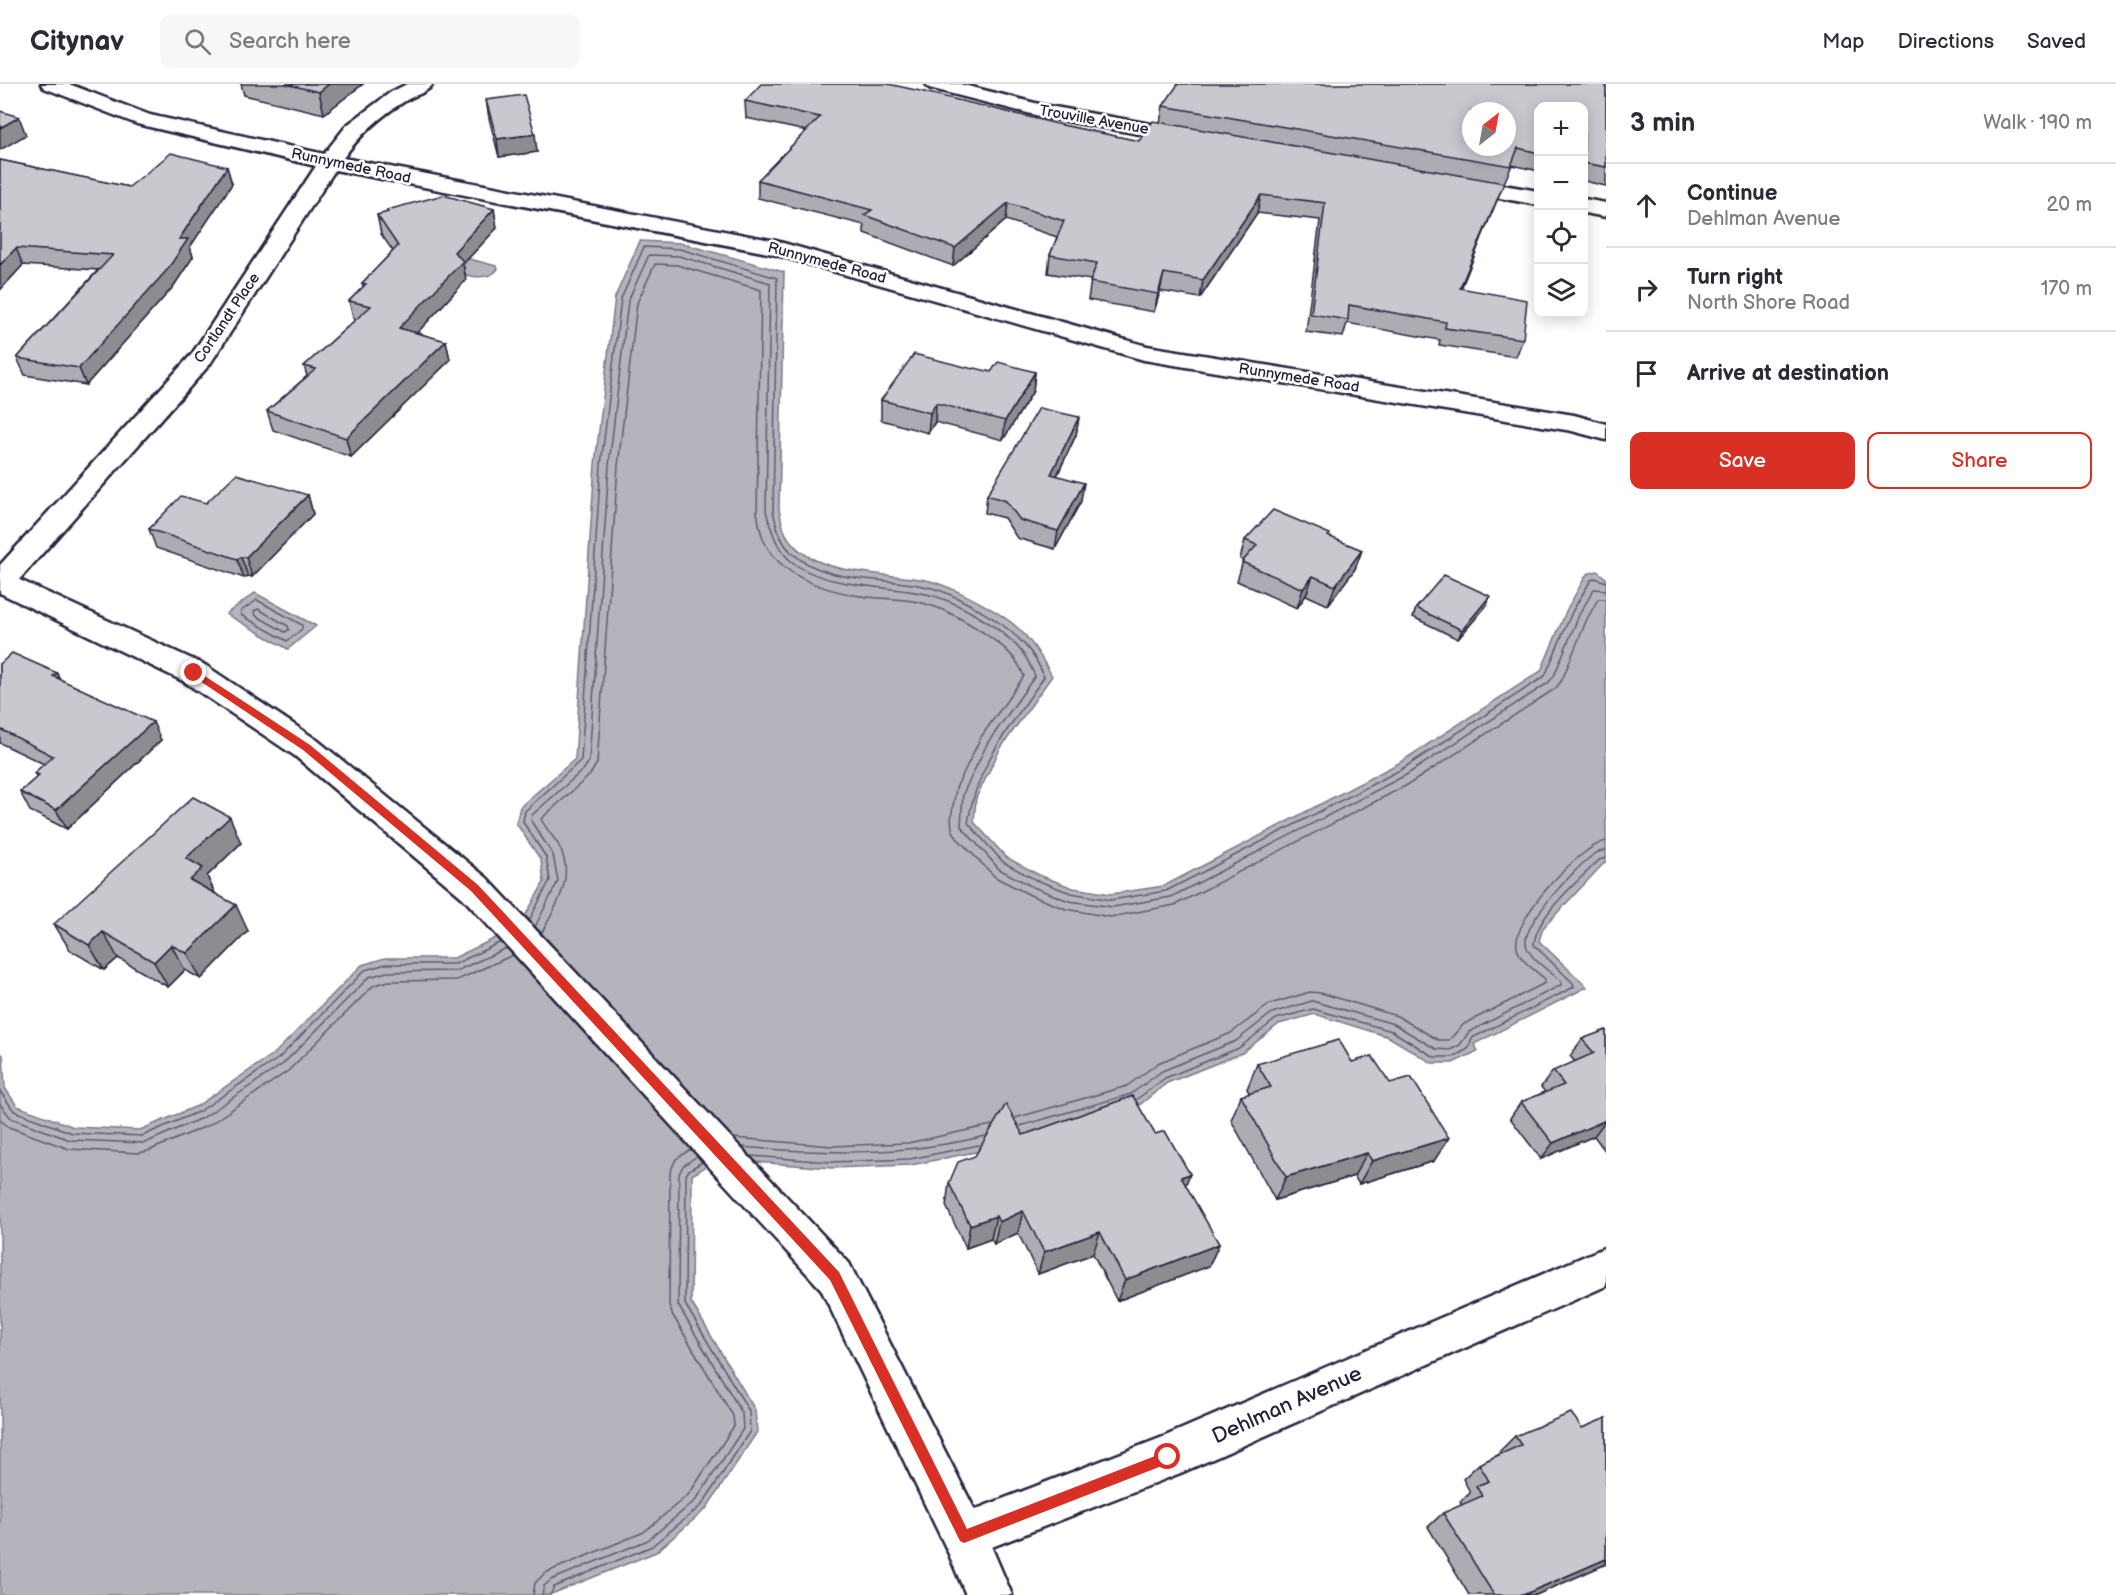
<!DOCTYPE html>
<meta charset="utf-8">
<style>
body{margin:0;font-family:"Balsamiq Sans",sans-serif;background:#f7f7f7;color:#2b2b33}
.controls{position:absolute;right:18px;top:18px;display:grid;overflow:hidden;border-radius:12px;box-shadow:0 3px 15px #0003}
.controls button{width:54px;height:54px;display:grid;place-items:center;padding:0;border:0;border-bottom:2px solid #e1e1e2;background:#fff;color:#2b2b33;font:30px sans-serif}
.compass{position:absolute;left:1462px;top:18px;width:54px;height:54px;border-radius:50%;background:#fff;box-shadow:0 3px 15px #0003;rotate:31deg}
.stop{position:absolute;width:18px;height:18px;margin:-14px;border:4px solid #d93025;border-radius:50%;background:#fff}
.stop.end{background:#d93025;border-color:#fff;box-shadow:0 2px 6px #0008}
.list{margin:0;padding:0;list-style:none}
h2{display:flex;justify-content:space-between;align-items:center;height:78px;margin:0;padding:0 24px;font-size:26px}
h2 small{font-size:20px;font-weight:400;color:#7c7c81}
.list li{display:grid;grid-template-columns:39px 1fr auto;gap:18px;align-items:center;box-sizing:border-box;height:84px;padding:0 24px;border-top:2px solid #e1e1e2}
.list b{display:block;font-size:22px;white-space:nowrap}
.list p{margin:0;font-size:20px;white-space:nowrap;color:#7c7c81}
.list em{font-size:20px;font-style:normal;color:#7c7c81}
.actions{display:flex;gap:12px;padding:18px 24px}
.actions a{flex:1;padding:14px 0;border:2px solid #d93025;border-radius:12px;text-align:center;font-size:21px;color:#d93025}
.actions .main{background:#d93025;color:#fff}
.icon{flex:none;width:33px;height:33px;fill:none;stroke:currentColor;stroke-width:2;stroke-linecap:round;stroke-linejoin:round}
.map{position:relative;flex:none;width:1606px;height:1511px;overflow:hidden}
header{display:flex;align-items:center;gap:36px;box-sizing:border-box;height:84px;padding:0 30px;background:#fff;border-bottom:2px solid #e1e1e2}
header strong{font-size:28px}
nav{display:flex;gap:33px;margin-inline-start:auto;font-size:21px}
.search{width:420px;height:54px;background:#f7f7f7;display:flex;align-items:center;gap:15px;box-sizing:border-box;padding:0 21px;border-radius:12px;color:#7c7c81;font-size:22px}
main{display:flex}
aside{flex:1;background:#fff}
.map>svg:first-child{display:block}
</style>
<header>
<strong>Citynav</strong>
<div class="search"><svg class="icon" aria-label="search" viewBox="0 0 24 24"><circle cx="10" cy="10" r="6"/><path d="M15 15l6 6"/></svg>Search here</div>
<nav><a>Map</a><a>Directions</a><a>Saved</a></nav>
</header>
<main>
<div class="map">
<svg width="1606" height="1511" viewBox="0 0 1606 1511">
<rect width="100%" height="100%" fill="#fff"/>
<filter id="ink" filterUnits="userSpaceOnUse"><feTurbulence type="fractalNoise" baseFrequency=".0167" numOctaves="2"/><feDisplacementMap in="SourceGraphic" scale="12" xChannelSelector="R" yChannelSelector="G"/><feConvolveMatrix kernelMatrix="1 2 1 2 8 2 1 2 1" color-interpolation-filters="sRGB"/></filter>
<g filter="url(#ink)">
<g fill="#b4b4bc" stroke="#7a7a88" stroke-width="1.5">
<path d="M640,157L681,159L784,188L779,425C781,433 782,445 787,452C811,493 885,488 926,496C952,502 1002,528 1021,547C1034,560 1043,576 1052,592L1000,665L976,714L974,738L1006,773L1039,791L1073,804L1111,810L1164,802L1399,679L1541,587L1567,525L1587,490L1597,487L1606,494V777L1543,844L1539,857L1587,903L1474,960L1478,967L1453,979H1432L1389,953L1315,930L1279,940L1242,969L1167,999L1138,1022L980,1067L911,1081L832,1084L718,1075L692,1091L691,1218L755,1326L757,1348L706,1425L656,1468L549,1511H0V969L3,971L5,1004L17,1022L74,1043L140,1046L197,1022L275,969L362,881L385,874H454L519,843L544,798L541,776L516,739L520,723L575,675L595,380L615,213Z"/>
<path d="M443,168L496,182L498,185C484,203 449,185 430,179Z"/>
<path d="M255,509L316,542L288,565L226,530Z"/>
</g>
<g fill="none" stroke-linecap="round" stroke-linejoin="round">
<g stroke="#5c5c6f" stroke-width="1.5">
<path d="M257,516L302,541V545L287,557L241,531V527Z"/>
<path d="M258,525L288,542L289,546L285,548L255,531L254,527Z"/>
<path d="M529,837L550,796L546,773L523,738L525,727L581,676L601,381L621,215L644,163L680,165L777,194L773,426C776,441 779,456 791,468C827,502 888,492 932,504C954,510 974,523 994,535C1016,550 1035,567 1044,593C1012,640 976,681 968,739L1003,778L1036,796L1071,809L1111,816L1166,807L1402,685L1545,592L1572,528L1591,496L1595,494L1606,498"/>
<path d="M535,843L558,797L553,771L531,737L532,731L584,685L589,677L609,381L628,217L649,171L679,172L770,199L766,427C772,448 777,468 796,481C829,503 883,502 921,509C953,514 1006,545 1025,572C1029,578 1032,585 1035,592L987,660L963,710L961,742L999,785L1033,803L1069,817L1113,823L1171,813L1406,691L1548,599L1554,592L1579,531L1594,505L1606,506"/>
<path d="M541,850C556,823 576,793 559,762C554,753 546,745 541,735L590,691L597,679L618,382L637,219L655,180L677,181L761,206L757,428C759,438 760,450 765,459C783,495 831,508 867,513C884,515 901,514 918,518C942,523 964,536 984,549C1001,561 1017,572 1024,592L981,653L956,704L951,735L952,745L957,754L995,793L1030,811L1066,825L1110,833L1175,821L1411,699L1556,604L1562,596L1587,535L1598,515H1606"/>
<path d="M0,1007L14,1027L72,1049L142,1052L200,1027L279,974L365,886L386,880H455L501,858"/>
<path d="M1137,1015L1165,994L1239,964L1276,935L1313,925L1392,947L1434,973H1453L1468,965L1472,954L1574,903L1573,899L1534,861C1536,831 1579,797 1599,776L1606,774"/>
<path d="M0,1020L11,1034L70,1056L145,1059L204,1033L283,980L369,893L387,888L456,887L507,864"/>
<path d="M1015,1034L1127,1002L1158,979L1231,949L1270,920L1310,908L1321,909L1397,932L1438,956H1449L1464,940L1545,899V895C1536,887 1520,877 1517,864C1511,835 1580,762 1606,757"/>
<path d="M0,1036L9,1043L69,1065L138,1069L148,1067L209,1041L288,987L374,901L389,897L457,896L513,871"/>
<path d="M1020,1042L1131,1010L1162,987L1236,957L1272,929L1312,917L1394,940L1436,965L1450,966L1460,961L1469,948L1561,901V897C1551,888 1528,874 1526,860C1523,839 1576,783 1593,771C1596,768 1602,767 1606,766"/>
<path d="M733,1054L832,1062L908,1059L992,1041"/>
<path d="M742,1063C825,1070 904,1072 985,1052"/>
<path d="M750,1072L831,1078L910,1075L979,1061"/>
<path d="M533,1511L535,1499L545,1489L644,1448L689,1410L734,1342L733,1332L672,1230L669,1221L670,1088L676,1075L691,1065"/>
<path d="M542,1511L544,1502L551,1496L648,1456L696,1416L743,1345L742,1329L678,1221L679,1090L683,1082L697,1072"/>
<path d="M550,1511L554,1503L652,1462L702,1421L750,1347L749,1327L685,1220L686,1091L689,1086L702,1078"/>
</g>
<g stroke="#22223b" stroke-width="5">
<g id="minor">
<path d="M41,0H69L150,31L324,70L347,41L391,8L407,0H433C427,9 414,11 405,17C380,32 360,51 343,74L776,157L1147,262L1574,331L1606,340V356L1572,347L1144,276L773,170L335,86L210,280L10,506L0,509V481L192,270L316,82L137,40L44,4Z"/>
<path d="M926,0H960L1043,21L1191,47L1199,48L1202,53L1199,58L1191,59L1043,33L929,4Z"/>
<path d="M1458,93L1538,107V121L1450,105L1447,100L1450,95Z"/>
<path d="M1584,115L1606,119V133L1584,129Z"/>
<path d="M1606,1163V1202L1183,1388L964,1474L948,1468L942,1452L948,1436L1163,1353Z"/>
</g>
</g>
<g stroke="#22223b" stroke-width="5">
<path id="tertiary" d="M0,487L205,581L317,656L487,794L849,1179L980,1436L1012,1511H966L948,1468L821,1205L463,814L295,672L183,597L0,509Z"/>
</g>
<use href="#minor" fill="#fff" fill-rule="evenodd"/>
<use href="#tertiary" fill="#fff" fill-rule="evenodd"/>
</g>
<g fill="#acacb2" stroke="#22223b" stroke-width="1.5">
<path d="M241,0H363L324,30L244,11Z"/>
<path d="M1606,0V102L1584,97V22H1539V87L1512,81L1504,99L1461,204L1523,255L1516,273L1439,261L1440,256L1347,239L1343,253L1306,248L1320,136L1257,129L1200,214L1160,207L1154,228L1088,216L1091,196L1048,189L1050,171L1057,153L1006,136L953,182L864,149V141L758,114V96L806,47L746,34L745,17L1062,41L1139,57L1160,39L1163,22Z"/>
<path d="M486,16L537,68L499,73L489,34Z"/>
<path d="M0,76L129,103L227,83L232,100L190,163L193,173L173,203L86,301L25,291L17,274L98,186L23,181L0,206Z"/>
<path d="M494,125L497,144L463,180L466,196L417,249L446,257L450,276L351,373L273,346L267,327L307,292L304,282L355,236H354L349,217L363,203L362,199L393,167L381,150L377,131L387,129V126Z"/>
<path d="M973,285L991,288H1035L1033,307L1003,356L935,338L928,349L881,336V316Z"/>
<path d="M1079,333L1076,351L1057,392L1081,417L1055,465L1017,454L1004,434L985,429L987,411Z"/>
<path d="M308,411L313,430L252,493L248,492L244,494L156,464L149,445L206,419Z"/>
<path d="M1329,453L1362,466L1355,485L1328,521L1306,511L1297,524L1237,497L1243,477L1240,475L1245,456Z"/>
<path d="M1490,512L1486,522L1458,555L1413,533L1416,524Z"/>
<path d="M0,580L60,595L161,656L67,745L30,727L20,708L37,693L34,689L44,680L0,659Z"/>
<path d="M241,759L207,792L215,809L248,847L201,895L185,886L168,903L118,874L104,886L70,866L54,840Z"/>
<path d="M1606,946V1068L1594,1052L1541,1075L1510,1034L1521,1018L1545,1008L1541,1003L1553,987L1575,978L1570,972L1582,955Z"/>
<path d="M1352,978L1434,1077L1359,1100L1354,1092L1275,1116L1231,1036L1241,1012L1250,1010L1247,1005L1257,980Z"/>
<path d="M1023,1051L1186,1102L1219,1160L1209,1182L1117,1217L1093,1170L1038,1190L1018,1149L994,1160L991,1155L966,1164L946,1122L949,1099Z"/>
<path d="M1606,1334V1480L1536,1511H1469L1428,1443L1443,1429L1462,1421L1460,1418L1470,1408L1463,1395L1479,1380L1500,1370L1499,1368L1515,1352L1582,1344Z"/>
</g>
<g fill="#8c8c91" stroke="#22223b" stroke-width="1.5">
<path d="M329,0H363L324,30L319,8Z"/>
<path d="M19,33L26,51L0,66V44Z"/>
<path d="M535,50L537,68L499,73L497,55Z"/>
<path d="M227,83L232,100L190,163L193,173L173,203L86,301L79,284L179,155Z"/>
<path d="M1504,99L1497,116L1454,222L1460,204Z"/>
<path d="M1261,111L1257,129L1200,214L1203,196Z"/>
<path d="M1008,119L1006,136L953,182L955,164Z"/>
<path d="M494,125L497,144L463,180L466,196L404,263L399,244L454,168Z"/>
<path d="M16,164L23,181L0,206V181Z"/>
<path d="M1164,189L1160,207L1154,228L1158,210Z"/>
<path d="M446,257L450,276L351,373L346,354Z"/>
<path d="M1035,288L1033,307L1003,356L1005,337Z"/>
<path d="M936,319L935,338L928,349L930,329Z"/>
<path d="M1079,333L1076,351L1049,408L1051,390Z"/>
<path d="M1084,399L1081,417L1055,465L1058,447Z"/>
<path d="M308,411L313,430L252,493L246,473Z"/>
<path d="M1362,466L1355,485L1328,521L1335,502Z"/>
<path d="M241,473L248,492L244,494L237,475Z"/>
<path d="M1313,492L1306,511L1297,524L1303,505Z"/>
<path d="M1490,512L1486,522L1458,555L1462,546Z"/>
<path d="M57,589L66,607L53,592Z"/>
<path d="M153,638L161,656L67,745L56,726Z"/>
<path d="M230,733L241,759L207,792L215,810L190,796L186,774Z"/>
<path d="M236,821L248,847L201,895L187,869Z"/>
<path d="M103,848L118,874L104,886L89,861Z"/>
<path d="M171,861L185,886L168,903L154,878Z"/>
<path d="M1606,1036L1594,1052L1541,1075L1553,1059Z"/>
<path d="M1449,1054L1434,1077L1359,1100L1372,1077Z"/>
<path d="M1367,1069L1354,1092L1275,1116L1286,1093Z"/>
<path d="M1190,1090L1181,1113V1093Z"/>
<path d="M1023,1127L1018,1149L994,1160L999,1138Z"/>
<path d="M996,1132L991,1155L966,1164L970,1141Z"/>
<path d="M1100,1148L1093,1170L1038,1190L1044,1168Z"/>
<path d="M1219,1160L1209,1182L1117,1217L1125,1196Z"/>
<path d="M1606,1475V1480L1536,1511H1523Z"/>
</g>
<g fill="#c8c8cf" stroke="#22223b" stroke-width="1.5" fill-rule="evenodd">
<path d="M285,0H329L319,8Z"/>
<path d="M761,0H888L916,6L1062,41L1139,57L1153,37L1504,99L1460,204L1527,216L1523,255L1445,244L1446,238L1349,221L1348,236L1311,230L1325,119L1261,111L1203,196L1164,189L1158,210L1090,198L1097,179L1050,171L1064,137L1008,119L955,164L864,131L872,126L758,96L820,33L745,17Z"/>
<path d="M1178,0H1606V83L1584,79V22H1539V69L1518,64L1511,82L1163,22ZM1471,27H1507V63H1471Z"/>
<path d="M524,11L535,50L497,55L486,16Z"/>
<path d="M0,27L19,33L0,44Z"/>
<path d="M171,69L227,83L179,155H188L167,186L79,284L17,274L113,171L16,164L0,181V76L129,103Z"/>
<path d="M443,111L494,125L454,168L463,177L399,244L446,257L346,354L267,327L316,285L304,282L371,222L349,217L366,200L362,199L398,162L377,131L388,128L387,126Z"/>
<path d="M914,270L973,285L975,284L991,288L998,278L1035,288L1005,337L936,319L930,329L881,316Z"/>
<path d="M1039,324L1079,333L1051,390L1084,399L1058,447L1020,436L1006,417L987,411Z"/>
<path d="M236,390L308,411L246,473H241L237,475L149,445L181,412L206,419Z"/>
<path d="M1273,426L1330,450L1328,452L1362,466L1335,502L1313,492L1303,505L1242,478L1257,461L1245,456Z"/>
<path d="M1444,491L1490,512L1462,546L1416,524Z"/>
<path d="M12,569L57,589L53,592L153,638L56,726L20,708L39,691L34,689L53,672L0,645V580Z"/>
<path d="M193,713L230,733L186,774L203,784L190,796L236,821L187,869L171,861L154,878L103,848L89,861L54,840Z"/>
<path d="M1606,946V1036L1553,1059L1521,1018L1564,1001L1553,987L1594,969L1582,955Z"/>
<path d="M1339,956L1352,978L1372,972L1390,999L1411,993L1449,1054L1372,1077L1367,1069L1286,1093L1241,1012L1271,1003L1257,980Z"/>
<path d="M1133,1012L1155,1050L1165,1047L1190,1090L1181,1093L1219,1160L1125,1196L1100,1148L1044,1168L1023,1127L999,1138L996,1132L970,1141L949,1099L958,1078L975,1072L1006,1020L1023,1051Z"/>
<path d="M1571,1329L1582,1344L1606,1334V1475L1523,1511H1494L1443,1429L1482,1412L1476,1402L1489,1397L1479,1380L1521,1361L1515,1352Z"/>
</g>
</g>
<path fill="#d93025" d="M194,585L310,661L478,801L839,1188L967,1445L1168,1367L1172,1369L1174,1373L1172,1378L964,1459L960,1457L830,1196L471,807L303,666L191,591L189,589Z"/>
<g text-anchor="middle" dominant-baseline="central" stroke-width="5" stroke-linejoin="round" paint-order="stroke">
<g font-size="15" fill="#22223b" stroke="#fff">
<text transform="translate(1094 36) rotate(10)">Trouville Avenue</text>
<text transform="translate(351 82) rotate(12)">Runnymede Road</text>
<text transform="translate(827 179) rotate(15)">Runnymede Road</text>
<text transform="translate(227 234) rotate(-56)">Cortlandt Place</text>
<text transform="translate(1299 294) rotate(9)">Runnymede Road</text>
</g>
<g font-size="21" fill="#22223b" stroke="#fff">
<text transform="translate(1287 1321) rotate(-24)">Dehlman Avenue</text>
</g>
</g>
</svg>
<div class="controls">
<button>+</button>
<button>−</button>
<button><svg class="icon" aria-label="locate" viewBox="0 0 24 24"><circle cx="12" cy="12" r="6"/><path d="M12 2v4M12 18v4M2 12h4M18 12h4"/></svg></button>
<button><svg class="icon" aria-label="layers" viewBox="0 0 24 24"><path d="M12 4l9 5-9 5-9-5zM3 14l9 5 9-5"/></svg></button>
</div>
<svg class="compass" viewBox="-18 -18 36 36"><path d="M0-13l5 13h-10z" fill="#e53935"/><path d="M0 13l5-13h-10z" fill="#7c7c81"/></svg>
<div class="stop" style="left:1168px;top:1373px"></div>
<div class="stop end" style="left:194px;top:589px"></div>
</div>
<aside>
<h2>3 min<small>Walk · 190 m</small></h2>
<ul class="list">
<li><svg class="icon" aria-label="ahead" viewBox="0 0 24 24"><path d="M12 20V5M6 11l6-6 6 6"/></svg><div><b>Continue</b><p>Dehlman Avenue</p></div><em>20 m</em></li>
<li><svg class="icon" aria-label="right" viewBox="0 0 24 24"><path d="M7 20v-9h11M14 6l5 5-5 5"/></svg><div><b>Turn right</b><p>North Shore Road</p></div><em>170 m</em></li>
<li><svg class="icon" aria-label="arrive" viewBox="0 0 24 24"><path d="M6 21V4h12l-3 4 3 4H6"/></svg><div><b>Arrive at destination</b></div></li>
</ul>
<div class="actions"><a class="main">Save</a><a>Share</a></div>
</aside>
</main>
